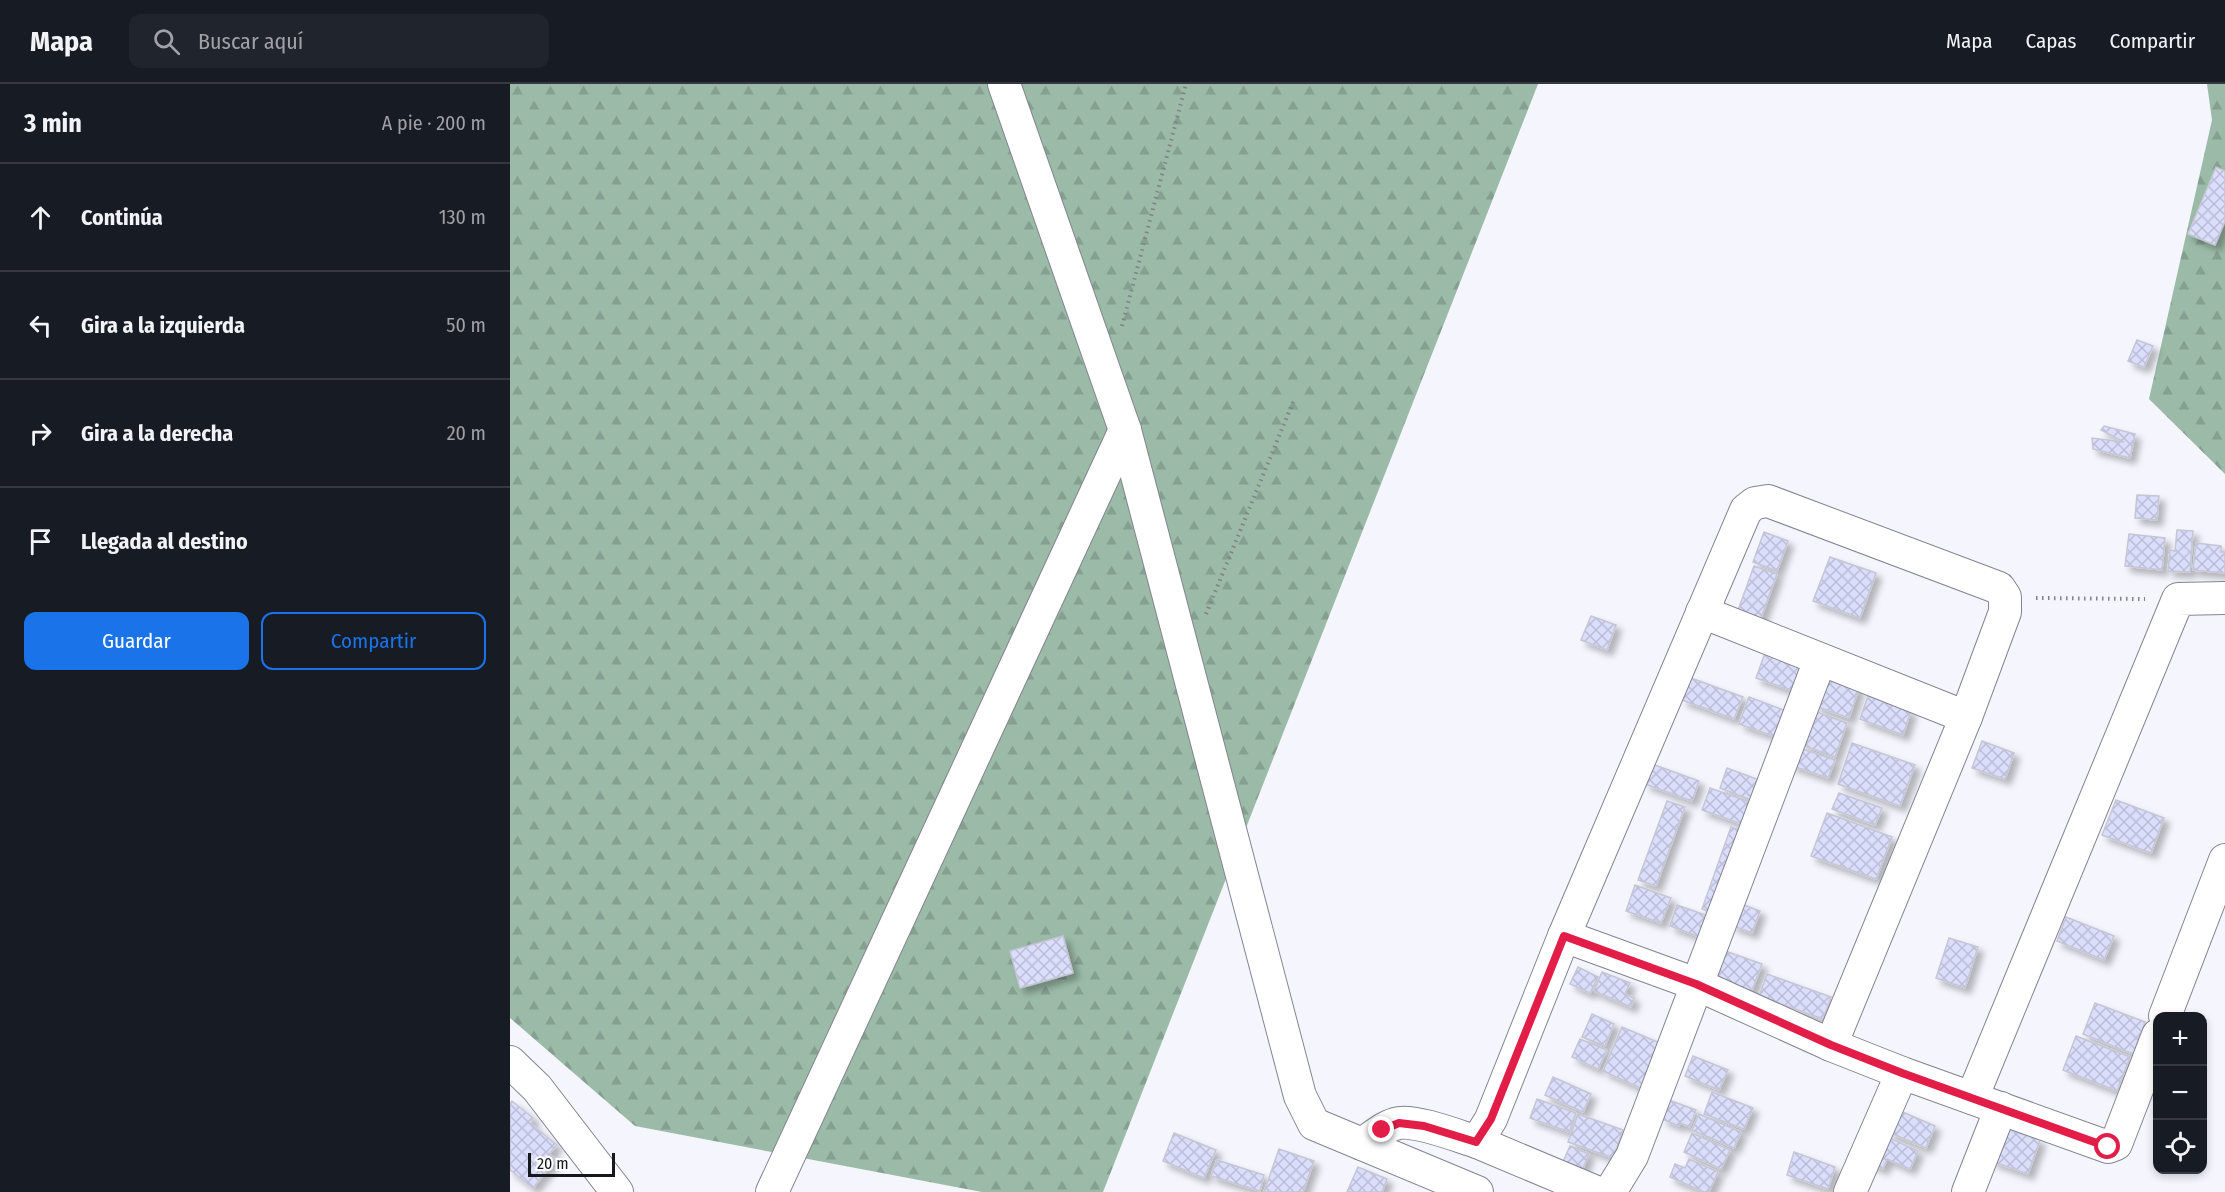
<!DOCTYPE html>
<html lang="es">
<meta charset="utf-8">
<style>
body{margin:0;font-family:"Fira Sans Condensed",sans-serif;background:#20242c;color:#f1f3f6}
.controls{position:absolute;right:18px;bottom:18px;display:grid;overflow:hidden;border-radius:12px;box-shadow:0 3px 9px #0003}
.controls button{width:54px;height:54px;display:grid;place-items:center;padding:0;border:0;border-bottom:2px solid #363941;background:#171b24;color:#f1f3f6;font:30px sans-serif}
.scale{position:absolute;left:18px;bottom:15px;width:87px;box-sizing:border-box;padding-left:6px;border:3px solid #17181c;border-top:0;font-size:16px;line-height:21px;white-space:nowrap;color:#17181c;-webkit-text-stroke:4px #fff;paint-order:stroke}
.stop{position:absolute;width:18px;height:18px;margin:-14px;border:4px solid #e11d48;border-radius:50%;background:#fff}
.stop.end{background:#e11d48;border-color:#fff;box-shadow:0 2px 6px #0008}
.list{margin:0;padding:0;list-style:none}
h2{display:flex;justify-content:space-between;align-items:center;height:78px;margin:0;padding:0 24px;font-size:26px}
h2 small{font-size:20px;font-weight:400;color:#9ea1a6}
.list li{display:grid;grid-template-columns:39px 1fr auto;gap:18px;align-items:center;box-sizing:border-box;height:108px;padding:0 24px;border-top:2px solid #363941}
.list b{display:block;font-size:22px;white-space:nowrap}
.list em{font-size:20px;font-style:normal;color:#9ea1a6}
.actions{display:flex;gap:12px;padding:18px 24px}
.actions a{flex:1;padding:14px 0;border:2px solid #1a73e8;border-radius:12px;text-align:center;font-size:21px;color:#1a73e8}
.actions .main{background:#1a73e8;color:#fff}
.icon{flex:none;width:33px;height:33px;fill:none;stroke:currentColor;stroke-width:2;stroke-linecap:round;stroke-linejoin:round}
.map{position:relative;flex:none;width:1715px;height:1108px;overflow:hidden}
header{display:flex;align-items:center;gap:36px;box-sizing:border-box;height:84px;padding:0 30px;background:#171b24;border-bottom:2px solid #363941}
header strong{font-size:28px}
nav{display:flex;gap:33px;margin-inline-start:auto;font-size:21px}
.search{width:420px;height:54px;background:#20242c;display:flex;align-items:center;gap:15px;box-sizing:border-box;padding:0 21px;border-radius:12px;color:#9ea1a6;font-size:22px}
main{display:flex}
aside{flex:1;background:#171b24}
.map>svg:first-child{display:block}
</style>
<header>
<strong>Mapa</strong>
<div class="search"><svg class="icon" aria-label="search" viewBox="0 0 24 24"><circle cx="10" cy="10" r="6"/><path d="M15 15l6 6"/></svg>Buscar aquí</div>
<nav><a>Mapa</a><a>Capas</a><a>Compartir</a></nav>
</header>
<main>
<aside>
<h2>3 min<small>A pie · 200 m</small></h2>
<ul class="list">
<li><svg class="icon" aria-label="ahead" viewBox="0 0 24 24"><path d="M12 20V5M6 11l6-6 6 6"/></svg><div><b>Continúa</b></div><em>130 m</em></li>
<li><svg class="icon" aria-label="left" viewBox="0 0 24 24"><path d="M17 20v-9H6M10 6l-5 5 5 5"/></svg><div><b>Gira a la izquierda</b></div><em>50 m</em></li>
<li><svg class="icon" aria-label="right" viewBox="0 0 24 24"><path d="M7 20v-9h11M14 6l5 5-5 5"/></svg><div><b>Gira a la derecha</b></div><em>20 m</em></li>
<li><svg class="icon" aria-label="arrive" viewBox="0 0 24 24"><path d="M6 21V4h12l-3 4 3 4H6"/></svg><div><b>Llegada al destino</b></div></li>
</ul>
<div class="actions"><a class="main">Guardar</a><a>Compartir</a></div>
</aside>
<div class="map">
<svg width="1715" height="1108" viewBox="0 0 1715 1108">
<defs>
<pattern id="forest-firs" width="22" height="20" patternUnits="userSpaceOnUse" patternTransform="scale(1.5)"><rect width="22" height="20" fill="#9bbaa8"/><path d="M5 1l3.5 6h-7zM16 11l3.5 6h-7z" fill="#859f90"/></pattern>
<pattern id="building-cross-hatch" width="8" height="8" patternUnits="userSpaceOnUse" patternTransform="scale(1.5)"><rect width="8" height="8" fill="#dbddfc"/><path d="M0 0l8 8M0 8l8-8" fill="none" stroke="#bbbdd7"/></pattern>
<filter id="shadow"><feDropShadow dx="5.5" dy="5.5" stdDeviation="3" flood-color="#0004"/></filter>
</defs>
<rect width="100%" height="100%" fill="#f4f5fd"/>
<g fill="url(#forest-firs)">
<path d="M0,0H1028L593,1108H472L125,1042L0,934Z"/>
<path d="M1697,0H1715V390L1639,315L1702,36Z"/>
</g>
<g fill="url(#building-cross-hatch)" stroke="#c5c6d4" stroke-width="1.5" filter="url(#shadow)">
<path d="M1706,83L1715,87V137L1705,161L1678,150Z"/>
<path d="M1627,256L1643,262L1634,283L1618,277Z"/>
<path d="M1594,342L1625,350L1620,374L1583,365L1582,354L1614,358L1591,346Z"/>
<path d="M1627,411L1649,412L1647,436L1625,434Z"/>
<path d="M1667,446L1683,447L1680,488L1658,487L1660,466L1665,467Z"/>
<path d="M1254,448L1278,457L1267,487L1243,478Z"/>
<path d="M1619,450L1655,454L1652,486L1615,482Z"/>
<path d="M1686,459L1711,462V468H1715V489L1683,486Z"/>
<path d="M1320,473L1366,489L1350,534L1303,517Z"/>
<path d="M1244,482L1267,490L1250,537L1227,529Z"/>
<path d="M1081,532L1106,541L1097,566L1071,556Z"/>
<path d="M1255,569L1293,583L1283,607L1246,594Z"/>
<path d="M1316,592L1349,604L1339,634L1305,622Z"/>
<path d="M1181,594L1233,613L1224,635L1172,616Z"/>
<path d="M1358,612L1401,627L1393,651L1350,635Z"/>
<path d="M1239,613L1279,628L1269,654L1229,640Z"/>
<path d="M1304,627L1337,639L1325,673L1292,661Z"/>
<path d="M1472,657L1504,669L1495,695L1462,684Z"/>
<path d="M1342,659L1405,681L1390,722L1328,700Z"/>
<path d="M1287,663L1325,676L1318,694L1280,681Z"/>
<path d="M1142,680L1189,697L1182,717L1135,700Z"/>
<path d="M1217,684L1249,696L1241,716L1210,704Z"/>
<path d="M1200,704L1240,718L1232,740L1192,726Z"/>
<path d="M1329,709L1372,724L1365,741L1322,725Z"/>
<path d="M1606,716L1654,734L1641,769L1592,751Z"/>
<path d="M1157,717L1175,723L1146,802L1128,796Z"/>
<path d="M1317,729L1382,753L1366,795L1301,772Z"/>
<path d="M1221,743L1238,749L1208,831L1192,825Z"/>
<path d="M1125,801L1161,814L1151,839L1116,827Z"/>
<path d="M1229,819L1250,827L1242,849L1221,841Z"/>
<path d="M1167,821L1201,833L1193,854L1160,842Z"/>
<path d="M1556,833L1604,852L1594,876L1547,857Z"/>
<path d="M553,852L563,889L510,904L500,867Z"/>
<path d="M1439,854L1468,863L1455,904L1426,894Z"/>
<path d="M1207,864L1252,880L1241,909L1196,893Z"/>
<path d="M1068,883L1088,893L1080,909L1060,900Z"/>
<path d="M1092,888L1120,899L1115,910L1124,914L1121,923L1084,907Z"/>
<path d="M1257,890L1321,913L1313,935L1249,912Z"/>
<path d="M1585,919L1635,938L1623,970L1573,950Z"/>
<path d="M1082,930L1104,940L1095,962L1072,953Z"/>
<path d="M1112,943L1157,962L1137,1007L1093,987Z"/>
<path d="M1566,952L1620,973L1607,1007L1553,986Z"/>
<path d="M1070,955L1097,966L1088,985L1062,973Z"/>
<path d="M1183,972L1218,986L1209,1006L1175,992Z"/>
<path d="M1043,993L1081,1010L1073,1028L1035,1011Z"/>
<path d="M1202,1008L1243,1024L1234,1045L1194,1030Z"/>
<path d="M1027,1015L1066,1029L1059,1048L1020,1034Z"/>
<path d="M1159,1016L1186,1026L1180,1043L1170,1039L1169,1042L1152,1035Z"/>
<path d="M2,1017L23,1034L21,1040L47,1061L39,1070L46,1075L23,1104L0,1086V1020Z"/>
<path d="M1388,1026L1425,1042L1416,1064L1378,1048Z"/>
<path d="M1068,1030L1113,1046L1103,1074L1058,1058Z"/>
<path d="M1189,1030L1231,1048L1224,1064L1182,1046Z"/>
<path d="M1494,1044L1530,1056L1518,1090L1481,1077Z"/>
<path d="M664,1049L706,1066L694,1094L653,1077Z"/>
<path d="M1182,1049L1220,1066L1211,1085L1174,1068Z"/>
<path d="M1371,1050L1408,1067L1400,1085L1377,1075L1373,1085L1358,1079Z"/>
<path d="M1060,1062L1079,1070L1071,1089L1052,1080Z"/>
<path d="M769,1065L804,1077L793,1108H754Z"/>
<path d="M1284,1068L1325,1083L1318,1105L1277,1091Z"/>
<path d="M1179,1075L1208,1088L1199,1108H1194L1160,1093L1165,1080L1175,1084Z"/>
<path d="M707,1076L754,1091L750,1107L701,1092Z"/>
<path d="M848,1083L877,1095L872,1108H837Z"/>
</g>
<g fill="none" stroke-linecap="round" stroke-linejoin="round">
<g stroke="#838490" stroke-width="34">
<g id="minor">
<path d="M494,0L615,346L790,1012L804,1040L967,1108"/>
<path d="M1192,528L1456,633"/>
<path d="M1054,852L1186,900L1321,961L1392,989L1598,1063L1606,1060L1648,951"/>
<path d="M1655,932L1715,776"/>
<path d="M0,978L27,1004L107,1108"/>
<path d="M1462,1014L1668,515L1715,514"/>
<path d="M852,1060C863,1053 876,1041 889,1039C907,1036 948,1052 967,1058"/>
<path d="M262,1108L615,346"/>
<path d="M1086,1108L967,1058L981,1035L1054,852L1236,426L1245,419L1258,417L1489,504L1495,513V528L1456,633L1321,961"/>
<path d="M1100,1108L1122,1072L1310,576"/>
<path d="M1340,1108L1392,989"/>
<path d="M1458,1108L1491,1024"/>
</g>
</g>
<g stroke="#818288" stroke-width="4" stroke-dasharray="1.5 4.5" stroke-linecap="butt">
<path d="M612,242L676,0"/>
<path d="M1526,514L1635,515"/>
<path d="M696,530L783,318"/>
</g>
<use href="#minor" stroke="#fff" stroke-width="32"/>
</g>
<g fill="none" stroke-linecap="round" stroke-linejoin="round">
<path stroke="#e11d48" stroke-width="8" d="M872,1046L889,1039L914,1042L966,1058L981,1035L1054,852L1186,900L1321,961L1392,989L1598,1063"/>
</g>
</svg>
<div class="controls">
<button>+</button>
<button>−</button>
<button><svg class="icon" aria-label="locate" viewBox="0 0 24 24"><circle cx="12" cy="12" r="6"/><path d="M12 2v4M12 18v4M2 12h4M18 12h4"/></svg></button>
</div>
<div class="scale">20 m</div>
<div class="stop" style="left:1598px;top:1063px"></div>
<div class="stop end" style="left:872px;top:1046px"></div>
</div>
</main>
